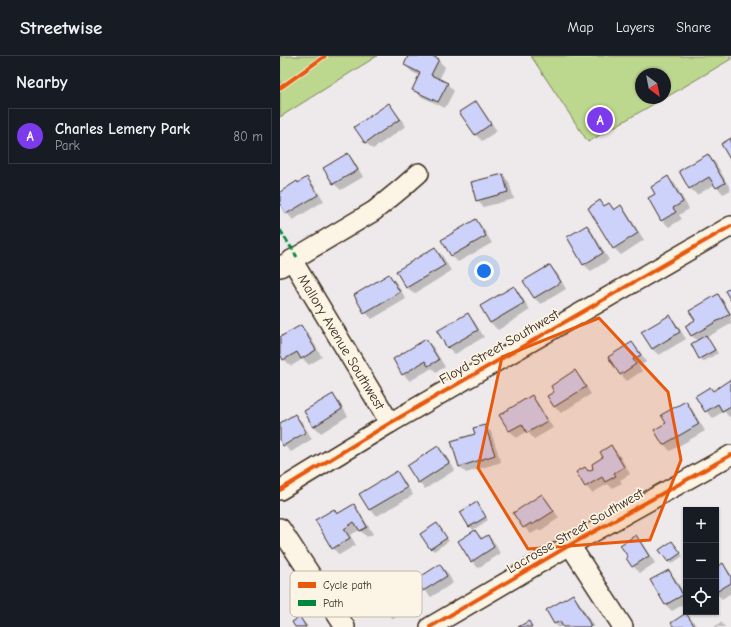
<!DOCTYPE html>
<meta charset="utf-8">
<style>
body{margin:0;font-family:"Comic Neue",sans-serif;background:#242831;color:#f1f3f6}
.controls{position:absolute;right:12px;bottom:12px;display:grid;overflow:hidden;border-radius:0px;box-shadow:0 1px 3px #0004}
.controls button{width:36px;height:36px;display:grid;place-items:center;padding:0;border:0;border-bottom:1px solid #363941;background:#171b24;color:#f1f3f6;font:20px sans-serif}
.compass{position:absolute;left:355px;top:12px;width:36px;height:36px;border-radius:50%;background:#171b24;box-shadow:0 1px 3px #0004;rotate:148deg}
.you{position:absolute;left:204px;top:215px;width:14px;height:14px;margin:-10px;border:3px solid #fff;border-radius:50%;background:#1a73e8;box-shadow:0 0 0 6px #1a73e833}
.badge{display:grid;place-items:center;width:26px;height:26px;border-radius:50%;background:#7c3aed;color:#fff;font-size:13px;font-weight:700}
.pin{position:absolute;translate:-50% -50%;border:2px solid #fff;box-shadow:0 1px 4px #0006}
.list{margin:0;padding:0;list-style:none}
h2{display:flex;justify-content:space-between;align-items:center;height:52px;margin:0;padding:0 16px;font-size:17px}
h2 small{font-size:13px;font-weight:400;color:#9ea1a6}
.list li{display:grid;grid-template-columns:26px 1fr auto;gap:12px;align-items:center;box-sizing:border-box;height:56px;margin:0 8px 8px;padding:0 8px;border:1px solid #363941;border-radius:0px}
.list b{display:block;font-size:15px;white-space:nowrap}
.list p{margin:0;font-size:13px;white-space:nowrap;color:#9ea1a6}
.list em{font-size:13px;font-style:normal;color:#9ea1a6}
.icon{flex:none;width:22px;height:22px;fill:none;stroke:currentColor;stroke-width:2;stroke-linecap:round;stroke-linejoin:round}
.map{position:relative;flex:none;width:451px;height:571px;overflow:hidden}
header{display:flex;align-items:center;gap:24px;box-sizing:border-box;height:56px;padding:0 20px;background:#171b24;border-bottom:1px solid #363941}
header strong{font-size:19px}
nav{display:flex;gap:22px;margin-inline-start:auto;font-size:14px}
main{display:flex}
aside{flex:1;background:#171b24}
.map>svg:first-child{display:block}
</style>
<header>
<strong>Streetwise</strong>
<nav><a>Map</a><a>Layers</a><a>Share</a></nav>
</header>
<main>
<aside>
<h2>Nearby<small></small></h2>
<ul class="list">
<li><span class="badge">A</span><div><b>Charles Lemery Park</b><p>Park</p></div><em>80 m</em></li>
</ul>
</aside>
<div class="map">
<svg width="451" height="571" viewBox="0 0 451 571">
<rect width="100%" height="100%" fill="#eeeaeb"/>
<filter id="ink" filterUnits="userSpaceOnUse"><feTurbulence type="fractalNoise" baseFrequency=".025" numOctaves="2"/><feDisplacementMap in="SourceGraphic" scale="8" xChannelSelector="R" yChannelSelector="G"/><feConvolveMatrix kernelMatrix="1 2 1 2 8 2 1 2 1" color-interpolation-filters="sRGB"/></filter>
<g filter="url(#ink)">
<g fill="#bcd78e" stroke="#7c8056">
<path d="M0,0H97L0,61Z"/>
<path d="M251,0H451V3L385,42V18H361V42H384L308,86Z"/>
</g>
<g fill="#0003">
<path d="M129,0H150L158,4L165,11L159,24L167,28L174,35L165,52L140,40L133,33L140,20L132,16L125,9Z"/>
<path d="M195,46L202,53L217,75L202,85L195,78Z"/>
<path d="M109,48L115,55L126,70L93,93L86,87L75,71Z"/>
<path d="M68,98L74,105L83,121L61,134L54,128L45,112Z"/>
<path d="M428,100L435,106L451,134L443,138L435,128L417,139L410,132L400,116Z"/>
<path d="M223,119L229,126L234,143L203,151L197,144Z"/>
<path d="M388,122L395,128L409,153L399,159L402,163L389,171L382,164L376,138Z"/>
<path d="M27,123L34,129L44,145L13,164L7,157L0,146V137Z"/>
<path d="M320,145L325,151L329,148L335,154L341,150L347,157L364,184L341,199L334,192Z"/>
<path d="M196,164L202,171L212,187L178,206L172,200Z"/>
<path d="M307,170L313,177L329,204L311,215L304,209L288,181Z"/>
<path d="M155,193L162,199L171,215L134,238L127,231Z"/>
<path d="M270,210L277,217L286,233L261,248L254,242Z"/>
<path d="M109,219L116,226L126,243L92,263L85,256Z"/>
<path d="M234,231L240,238L250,254L218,274L211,267L201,250Z"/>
<path d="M438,239L444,246L451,257V268L427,281L438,297L423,306L412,289L418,285L412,280L406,270L416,265Z"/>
<path d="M187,259L194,265L204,281L175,298L168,292L159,276Z"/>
<path d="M390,260L396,267L406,283L379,299L372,293Z"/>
<path d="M21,270L28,277L42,301L29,309L23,303L11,310L4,303L0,296V283Z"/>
<path d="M146,284L153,291L165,311L156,316L152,312L130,325L123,318L114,303Z"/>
<path d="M352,287L359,294L366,306L359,310L362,315L347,325L340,318Z"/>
<path d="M295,316L301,322L311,338L281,357L275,351L268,341L275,336Z"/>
<path d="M451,325V360L449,361L444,355L433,362L426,355L417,340L430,332L433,335Z"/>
<path d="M53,339L59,346L68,360L41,377L34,370Z"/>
<path d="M251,341L258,347L273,372L254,383L247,375L237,382L230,375L221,359Z"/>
<path d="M405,346L412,353L425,375L390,395L384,388L387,368Z"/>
<path d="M15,359L22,366L32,383L11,396L4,389L0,382V368Z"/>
<path d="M205,370L211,376L221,406L186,417L179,410L196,378Z"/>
<path d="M331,390L338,397L350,418L340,424L342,427L332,432L328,428L312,437L306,430L305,412L309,416L314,413L324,402Z"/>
<path d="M158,391L165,398L175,414L145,433L139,427Z"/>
<path d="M116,417L123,423L133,439L97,460L90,454L81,438Z"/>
<path d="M262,439L268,445L279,462L260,475L258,474L251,478L244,471L234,457Z"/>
<path d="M73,449L80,456L93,478L87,481L80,474L70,479L76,489L59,499L53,492V454L58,458Z"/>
<path d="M200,451L208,464L193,474L190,470Z"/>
<path d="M157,468L169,485L154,495L151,492Z"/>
<path d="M195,475L203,483L208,480L215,487L220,498L198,512L192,505Z"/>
<path d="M355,480L362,487L375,507L360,517L353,510Z"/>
<path d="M392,486L403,500L391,508L388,505Z"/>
<path d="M443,509L451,518V537L442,543L436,537V513Z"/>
<path d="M160,510L167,516L173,527L151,541L144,534Z"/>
<path d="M388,515L395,522L406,541V547L392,555L385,548Z"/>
<path d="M124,533L130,539L136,548L113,563L107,556Z"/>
<path d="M293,540L299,546L314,571H278L275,568L267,554Z"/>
<path d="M406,558L413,565L417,571H395Z"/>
<path d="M20,562L27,569L28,571H16Z"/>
<path d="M441,566L445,571H434Z"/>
</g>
<g fill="#cdd2fa" stroke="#3b2a1e">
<path d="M128,0H152L159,3L151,19L168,27L158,46L132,34L140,17L124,9Z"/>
<path d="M196,45L211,68L195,79L179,56Z"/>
<path d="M109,47L120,63L85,87L74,71Z"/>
<path d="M451,82V105L441,88Z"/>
<path d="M68,97L78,114L53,128L43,112Z"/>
<path d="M428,98L445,127L436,132L429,121L409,133L399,115Z"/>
<path d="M223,118L228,136L196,145L191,126Z"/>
<path d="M388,120L403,146L393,152L396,156L381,165L368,142L375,138L371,131Z"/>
<path d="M27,121L38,139L6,158L0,148V136L17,125L18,127Z"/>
<path d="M320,144L324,150L329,147L334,154L341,149L358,177L333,193L308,152Z"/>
<path d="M196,163L206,180L171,200L161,184Z"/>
<path d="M307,169L323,197L303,209L287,181Z"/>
<path d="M155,191L165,209L126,232L116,215Z"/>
<path d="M270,209L281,226L254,242L243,225Z"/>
<path d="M109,218L120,236L84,257L74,239Z"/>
<path d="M234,230L244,247L210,267L200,250Z"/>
<path d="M451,231V245L445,235Z"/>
<path d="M438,238L450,258L411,280L405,270L415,264L409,255Z"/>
<path d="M188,257L198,274L167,292L157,275Z"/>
<path d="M390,259L400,276L372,293L361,276Z"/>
<path d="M21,269L36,294L21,303L17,296L3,304L0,298V281Z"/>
<path d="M426,279L435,294L419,303L411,288Z"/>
<path d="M146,283L159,304L148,310L145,305L122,319L113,303Z"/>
<path d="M352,286L361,299L353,303L356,308L340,319L328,301Z"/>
<path d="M295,314L306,331L274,351L267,340L274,336L271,330Z"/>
<path d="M451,323V350L442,355L438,348L425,356L415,340L430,331L433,335Z"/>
<path d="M53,338L62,353L33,371L24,355Z"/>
<path d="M252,339L267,365L247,377L242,368L229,375L219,359Z"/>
<path d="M406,345L419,368L383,389L374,374L386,367L381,359Z"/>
<path d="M15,358L26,376L3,390L0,384V367Z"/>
<path d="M205,369L215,399L179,411L171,385L195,378L193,372Z"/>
<path d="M331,389L344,411L334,417L336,420L325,426L322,421L305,431L296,416L305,411L308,415L313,413L312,408L323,401L320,396Z"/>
<path d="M158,390L169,407L138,427L127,410Z"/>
<path d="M117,415L127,432L89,454L79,438Z"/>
<path d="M262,438L274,455L252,469L251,467L243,472L233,457Z"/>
<path d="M197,446L206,461L189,471L180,456Z"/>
<path d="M74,448L87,471L80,475L74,466L64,473L70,482L52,493L35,464L54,453L57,458Z"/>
<path d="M157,467L167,482L150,493L140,478Z"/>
<path d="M195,474L201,483L208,479L214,491L191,506L178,485Z"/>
<path d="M356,479L369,500L352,511L346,502L348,501L340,489Z"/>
<path d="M392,485L401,497L388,506L379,494Z"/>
<path d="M443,507L451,521V527L436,536V512Z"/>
<path d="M160,508L167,520L143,535L137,523Z"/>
<path d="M389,514L403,539L385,549L370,524Z"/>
<path d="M293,538L311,570L309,571H283L280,565L274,568L266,554Z"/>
<path d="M406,557L415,571H394L391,567Z"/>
<path d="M20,561L26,571H15L12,566Z"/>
<path d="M249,565L252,571H238Z"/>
</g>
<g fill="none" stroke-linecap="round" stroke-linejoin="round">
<g stroke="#3b2a1e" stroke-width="22">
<g id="minor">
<path d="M12,204L110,367"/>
<path d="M0,211L94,155L122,132L139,117"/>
<path d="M0,434L110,367L451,170"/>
<path d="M0,472L65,571"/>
<path d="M290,489L343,571"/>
<path d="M150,571L290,489L451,399"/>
</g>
</g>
<use href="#minor" stroke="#fcf5e5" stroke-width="19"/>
<path stroke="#00873e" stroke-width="3" stroke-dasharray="6 3" stroke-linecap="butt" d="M0,174L17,201"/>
<g stroke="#fcf5e5" stroke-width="6">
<g id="cycleway">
<path d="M0,32L45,0"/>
<path d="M0,434L110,367L451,170"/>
<path d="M150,571L290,489L451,399"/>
</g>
</g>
<use href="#cycleway" stroke="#e8590c" stroke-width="4"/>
</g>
</g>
<path fill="#e8590c" fill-opacity="0.2" stroke="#e8590c" stroke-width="3" stroke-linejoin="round" d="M319,262L388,336L401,404L370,484L248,493L198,412L222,301Z"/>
<g text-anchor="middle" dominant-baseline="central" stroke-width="3.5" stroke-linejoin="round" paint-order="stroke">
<g font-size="14" fill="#3b2a1e" stroke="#fcf5e5">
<text transform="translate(61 286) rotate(59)">Mallory Avenue Southwest</text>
<text transform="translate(219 291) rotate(-30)">Floyd Street Southwest</text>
<text transform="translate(295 475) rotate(-30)">Lacrosse Street Southwest</text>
</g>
</g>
<rect x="10" y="515" width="132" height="46" rx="6" fill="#fcf5e5" stroke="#c2b8a9" stroke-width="1"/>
<rect x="18" y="526" width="18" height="6" fill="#e8590c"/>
<rect x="18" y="544" width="18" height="6" fill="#00873e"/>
<g font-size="11" fill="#3b2a1e">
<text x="43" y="533">Cycle path</text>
<text x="43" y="551">Path</text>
</g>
</svg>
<div class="controls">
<button>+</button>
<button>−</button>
<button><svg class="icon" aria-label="locate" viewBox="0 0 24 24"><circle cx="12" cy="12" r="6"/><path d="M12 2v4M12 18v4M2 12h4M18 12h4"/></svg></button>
</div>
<svg class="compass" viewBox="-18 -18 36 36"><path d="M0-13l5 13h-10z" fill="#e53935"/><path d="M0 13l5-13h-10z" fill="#9ea1a6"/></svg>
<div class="you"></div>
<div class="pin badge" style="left:320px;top:64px">A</div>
</div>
</main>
